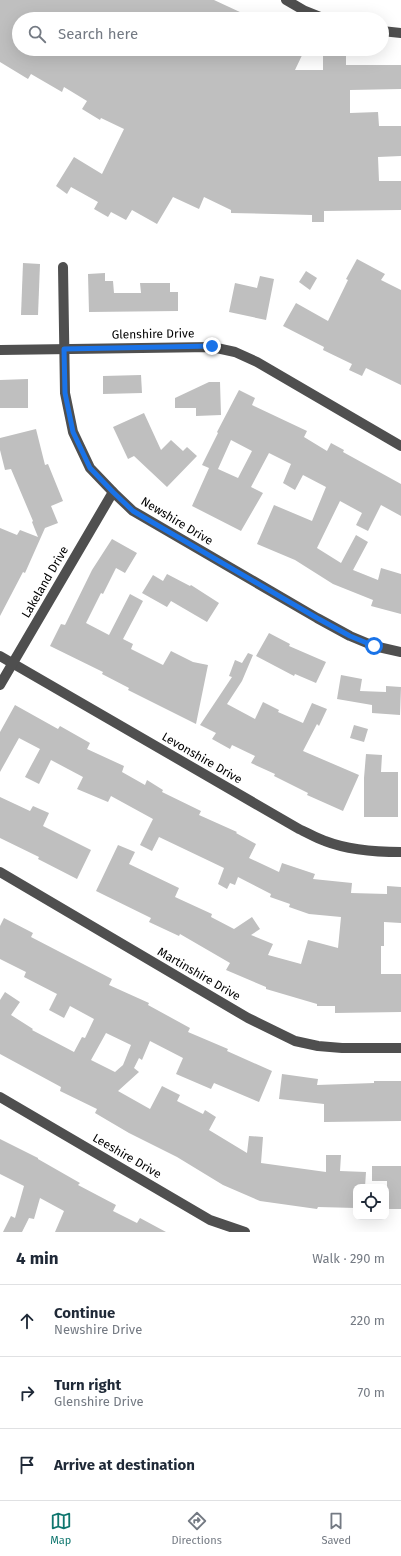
<!DOCTYPE html>
<meta charset="utf-8">
<style>
body{margin:0;font-family:"Fira Sans",sans-serif;background:#f2f2f3;color:#1f2937}
.controls{position:absolute;right:12px;bottom:12px;display:grid;overflow:hidden;border-radius:8px;box-shadow:0 4px 16px #0002}
.controls button{width:36px;height:36px;display:grid;place-items:center;padding:0;border:0;border-bottom:1px solid #e0e1e3;background:#fff;color:#1f2937;font:20px sans-serif}
.stop{position:absolute;width:12px;height:12px;margin:-9px;border:3px solid #1a73e8;border-radius:50%;background:#fff}
.stop.end{background:#1a73e8;border-color:#fff;box-shadow:0 1px 4px #0008}
.list{margin:0;padding:0;list-style:none}
h2{display:flex;justify-content:space-between;align-items:center;height:52px;margin:0;padding:0 16px;font-size:17px}
h2 small{font-size:13px;font-weight:400;color:#747a83}
.list li{display:grid;grid-template-columns:26px 1fr auto;gap:12px;align-items:center;box-sizing:border-box;height:72px;padding:0 16px;border-top:1px solid #e0e1e3}
.list b{display:block;font-size:15px;white-space:nowrap}
.list p{margin:0;font-size:13px;white-space:nowrap;color:#747a83}
.list em{font-size:13px;font-style:normal;color:#747a83}
.icon{flex:none;width:22px;height:22px;fill:none;stroke:currentColor;stroke-width:2;stroke-linecap:round;stroke-linejoin:round}
.map{position:relative;flex:none;width:401px;height:1232px;overflow:hidden}
.search{position:absolute;background:#fff;box-shadow:0 4px 16px #0002;left:12px;right:12px;top:12px;height:44px;display:flex;align-items:center;gap:10px;box-sizing:border-box;padding:0 14px;border-radius:22px;color:#747a83;font-size:15px}
.sheet{height:268px;background:#fff}
nav{display:flex;justify-content:space-around;align-items:center;box-sizing:border-box;height:56px;border-top:1px solid #e0e1e3;background:#fff;font-size:11px;color:#747a83}
nav a{display:grid;justify-items:center;gap:2px}
nav .on{color:#0f766e}
.map>svg:first-child{display:block}
</style>
<div class="map">
<svg width="401" height="1232" viewBox="0 0 401 1232">
<rect width="100%" height="100%" fill="#fff"/>
<g fill="#bfbfbf" fill-rule="evenodd">
<path d="M0,0H214L255,19H19V49H305L295,70H323V56H331V49H346V65H401V89L350,90V113L378,112L379,126H401V156L378,157L379,181H401V210L324,211V222H312V215L231,213V210L204,197L199,209L173,197L157,224L132,210L126,220L111,212L108,217L94,209L98,202L71,187L67,194L56,186L74,157L102,174L124,129L101,118L100,120L82,109L87,101L64,87L62,92L31,74L28,79L0,62Z"/>
<path d="M357,259L385,274L381,280L401,290V385L366,368L362,376L349,370L352,364L323,350L324,347L283,326L296,303L328,321L348,280L346,279Z"/>
<path d="M23,263L40,264L38,315H21Z"/>
<path d="M306,271L317,278L310,290L299,282Z"/>
<path d="M105,273V281H113L114,293H141L140,283H170V292H178V311L89,312L88,274Z"/>
<path d="M260,276L274,279L266,320L229,312L235,283L257,288Z"/>
<path d="M141,375L142,393L103,394V376Z"/>
<path d="M28,379V408H0V380Z"/>
<path d="M209,382H220L221,415L196,416V408H175V398Z"/>
<path d="M239,390L255,398L252,405L307,431L304,437L327,451L331,443L344,450L343,452L401,484V516L381,505L368,531L356,525L362,513L340,501L317,548L341,563L356,535L368,542L353,570L378,580L381,568L401,574V614L371,606L373,600L333,584L295,560L257,544L274,505L312,521L326,487L303,475L295,490L283,483L291,464L269,453L251,487L263,493L241,531L192,506L209,468L202,465L218,433L217,432ZM231,440L252,451L238,478L218,469Z"/>
<path d="M144,413L161,450L171,440L183,451L187,447L197,456L167,487L134,456L128,459L113,427Z"/>
<path d="M36,429L45,465L48,464L63,501L51,506L58,523L45,528L25,573L23,572L0,616V528L17,535L20,530L38,537L32,522L33,521L11,469L5,470L0,450V438Z"/>
<path d="M112,539L137,553L125,573L116,568L103,594L101,593L86,623L109,635L130,594L143,601L123,639L133,644L131,649L163,665L171,651L193,662L208,665L196,724L128,690L129,688L102,674L103,672L50,646L61,624L65,625L92,570Z"/>
<path d="M167,574L190,586L191,585L219,603L207,622L171,601L167,607L142,593L153,575L163,581Z"/>
<path d="M269,633L290,644L289,646L326,662L316,683L295,674L294,676L256,656Z"/>
<path d="M248,653L253,655L242,681L227,704L255,719L263,702L279,710L278,712L303,723L312,703L327,709L319,726L317,724L303,751L359,775L343,811L307,795L308,793L274,776L275,774L251,763L255,756L232,745L230,749L212,739L216,733L200,725L232,677L229,676L235,660L242,663Z"/>
<path d="M341,675L362,679L360,691L386,692V686L401,687L400,715L372,713V705L337,699Z"/>
<path d="M15,705L58,729L60,726L90,743L87,749L124,766L122,772L145,785L147,780L163,790L162,792L201,811L199,815L237,832L236,833L256,844L249,858L279,872L282,863L315,874L313,879L352,883L351,893L387,894V886L401,887V923L384,922V946H381V974H401V1012L335,1013V1006H317V1004L266,989V987L226,970L230,963L180,934L179,936L149,922L151,918L96,891L118,845L135,852L129,864L179,888L175,897L212,914L211,917L234,929L252,917L260,929L251,935L273,944L268,955L301,964L308,940L338,948L341,917L309,914L289,907L290,904L270,897L271,894L238,877L235,885L230,883L227,889L218,884L224,868L159,837L152,851L140,845L153,819L111,796L108,802L77,789L83,777L51,760L39,784L25,777L40,749L19,738L0,772V732Z"/>
<path d="M354,725L368,729L364,742L350,738Z"/>
<path d="M366,754L382,755L381,772H398V817H364V778Z"/>
<path d="M0,797L30,811L33,806L49,813L43,826L91,850L77,879L38,859L39,857L0,838Z"/>
<path d="M4,918L33,933L31,937L112,979L109,985L149,1003L148,1005L190,1028L188,1032L228,1049L227,1051L272,1071L259,1102L214,1083L211,1089L176,1074L183,1058L150,1041L142,1060L139,1058L134,1068L139,1072L118,1091L150,1109L162,1086L180,1095L177,1101L203,1114L205,1110L216,1117L209,1130L247,1153L249,1136L263,1137L261,1163L326,1172V1155H341L340,1171L366,1172L365,1187H356V1208L318,1207L317,1209L260,1201L223,1185L177,1157L129,1133L95,1113L97,1109L60,1091L61,1087L0,1054V1000L5,992L20,1002L11,1015L33,1029L32,1030L74,1052L82,1037L85,1038L94,1019L70,1006L64,1018L49,1010L57,994L24,977L26,972L0,959V926ZM106,1033L131,1045L123,1065L115,1072L91,1060Z"/>
<path d="M282,1074L318,1079L317,1085L374,1083V1081H401V1121L324,1122V1104L279,1099Z"/>
<path d="M0,1139L38,1158V1159L80,1183L78,1185L116,1205L113,1211L137,1223L140,1218L166,1232H55L64,1211L40,1198L34,1219L29,1218L22,1232H3L11,1216L15,1218L24,1186L0,1174Z"/>
<path d="M372,1166H401V1209H387V1181H372Z"/>
</g>
<g fill="none" stroke-linecap="round" stroke-linejoin="round">
<g stroke="#4f4f4f" stroke-width="10">
<path d="M286,0L305,11L325,19"/>
<path d="M382,31L401,33"/>
<path d="M63,267L65,393L73,432L90,468L113,492L133,511L317,618L350,636L374,646L401,652"/>
<path d="M0,350L212,347L235,352L257,362L401,446"/>
<path d="M0,656L299,829C308,833 316,838 325,841C348,850 376,852 401,852"/>
<path d="M0,685L113,492"/>
<path d="M0,872L248,1018L295,1041L318,1046L342,1048H401"/>
<path d="M0,1097L210,1220L245,1232"/>
</g>
</g>
<g fill="none" stroke-linecap="round" stroke-linejoin="round">
<path stroke="#1a73e8" stroke-width="5" d="M212,346L64,349L65,393L73,432L90,468L113,492L133,511L317,618L350,636L374,646"/>
</g>
<g text-anchor="middle" dominant-baseline="central" stroke-width="3" stroke-linejoin="round" paint-order="stroke">
<g font-size="12" fill="#000" stroke="#fff">
<text transform="translate(153 334) rotate(-1)">Glenshire Drive</text>
<text transform="translate(177 521) rotate(31)">Newshire Drive</text>
<text transform="translate(45 582) rotate(-60)">Lakeland Drive</text>
<text transform="translate(202 758) rotate(30)">Levonshire Drive</text>
<text transform="translate(199 974) rotate(30)">Martinshire Drive</text>
<text transform="translate(127 1156) rotate(30)">Leeshire Drive</text>
</g>
</g>
</svg>
<div class="controls">
<button><svg class="icon" aria-label="locate" viewBox="0 0 24 24"><circle cx="12" cy="12" r="6"/><path d="M12 2v4M12 18v4M2 12h4M18 12h4"/></svg></button>
</div>
<div class="stop" style="left:374px;top:646px"></div>
<div class="stop end" style="left:212px;top:346px"></div>
<div class="search"><svg class="icon" aria-label="search" viewBox="0 0 24 24"><circle cx="10" cy="10" r="6"/><path d="M15 15l6 6"/></svg>Search here</div>
</div>
<section class="sheet">
<h2>4 min<small>Walk · 290 m</small></h2>
<ul class="list">
<li><svg class="icon" aria-label="ahead" viewBox="0 0 24 24"><path d="M12 20V5M6 11l6-6 6 6"/></svg><div><b>Continue</b><p>Newshire Drive</p></div><em>220 m</em></li>
<li><svg class="icon" aria-label="right" viewBox="0 0 24 24"><path d="M7 20v-9h11M14 6l5 5-5 5"/></svg><div><b>Turn right</b><p>Glenshire Drive</p></div><em>70 m</em></li>
<li><svg class="icon" aria-label="arrive" viewBox="0 0 24 24"><path d="M6 21V4h12l-3 4 3 4H6"/></svg><div><b>Arrive at destination</b></div></li>
</ul>
</section>
<nav>
<a class="on"><svg class="icon" aria-label="map" viewBox="0 0 24 24"><path d="M3 6l6-2 6 2 6-2v14l-6 2-6-2-6 2zM9 4v14M15 6v14"/></svg>Map</a>
<a><svg class="icon" aria-label="directions" viewBox="0 0 24 24"><path d="M12 3l9 9-9 9-9-9zM9 14v-3h6M13 9l2 2-2 2"/></svg>Directions</a>
<a><svg class="icon" aria-label="saved" viewBox="0 0 24 24"><path d="M7 4h10v16l-5-4-5 4z"/></svg>Saved</a>
</nav>
